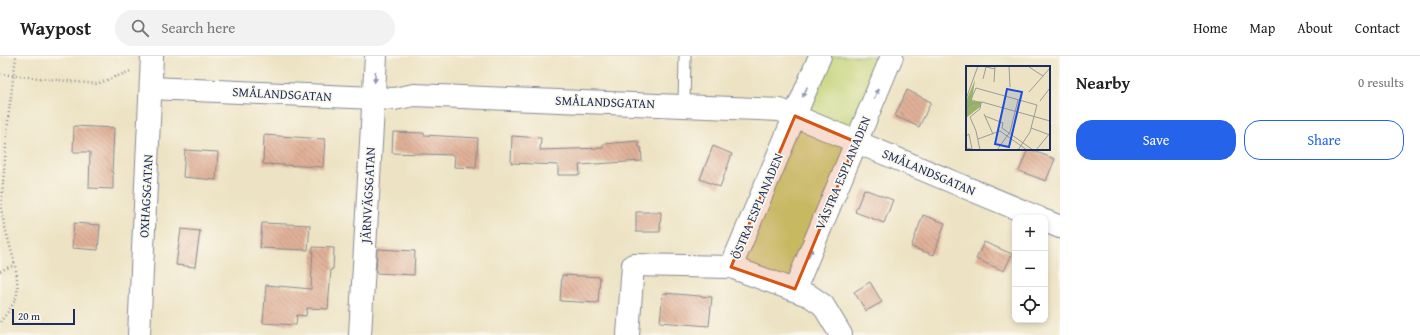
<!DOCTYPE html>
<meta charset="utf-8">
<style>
body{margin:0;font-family:"Gentium Book Plus",serif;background:#f2f2f2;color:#222}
.controls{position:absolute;right:12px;bottom:12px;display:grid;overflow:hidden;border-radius:8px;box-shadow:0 2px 6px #0003}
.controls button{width:36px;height:36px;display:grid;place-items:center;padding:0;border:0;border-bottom:1px solid #e0e0e0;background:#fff;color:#222;font:20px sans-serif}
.scale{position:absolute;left:12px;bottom:10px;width:63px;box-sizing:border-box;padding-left:4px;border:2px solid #1b2f5e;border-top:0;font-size:11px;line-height:14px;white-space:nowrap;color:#1b2f5e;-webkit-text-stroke:3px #fbf7ec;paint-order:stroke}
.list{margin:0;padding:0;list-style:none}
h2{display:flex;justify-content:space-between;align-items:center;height:52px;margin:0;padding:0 16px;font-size:17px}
h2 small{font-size:13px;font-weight:400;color:#767676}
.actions{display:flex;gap:8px;padding:12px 16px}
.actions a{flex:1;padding:9px 0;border:1px solid #2563eb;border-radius:16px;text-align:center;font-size:14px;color:#2563eb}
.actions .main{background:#2563eb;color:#fff}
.icon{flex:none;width:22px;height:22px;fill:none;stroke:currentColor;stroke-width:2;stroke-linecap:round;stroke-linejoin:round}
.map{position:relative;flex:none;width:1060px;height:279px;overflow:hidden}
header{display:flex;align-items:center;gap:24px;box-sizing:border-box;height:56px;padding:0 20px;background:#fff;border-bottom:1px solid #e0e0e0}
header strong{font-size:19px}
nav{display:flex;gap:22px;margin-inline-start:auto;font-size:14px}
.search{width:280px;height:36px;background:#f2f2f2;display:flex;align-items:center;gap:10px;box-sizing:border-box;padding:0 14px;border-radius:22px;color:#767676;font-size:15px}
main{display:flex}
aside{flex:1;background:#fff}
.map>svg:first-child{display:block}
</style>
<header>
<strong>Waypost</strong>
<div class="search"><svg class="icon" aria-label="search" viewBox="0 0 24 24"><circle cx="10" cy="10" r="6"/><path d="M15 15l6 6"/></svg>Search here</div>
<nav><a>Home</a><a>Map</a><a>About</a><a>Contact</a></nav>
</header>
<main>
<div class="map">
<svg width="1060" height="279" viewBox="0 0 1060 279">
<defs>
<pattern id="building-back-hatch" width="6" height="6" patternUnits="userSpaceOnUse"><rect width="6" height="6" fill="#e1b198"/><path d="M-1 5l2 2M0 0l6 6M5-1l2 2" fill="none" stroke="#b6907f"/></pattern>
</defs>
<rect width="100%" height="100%" fill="#fbf7ec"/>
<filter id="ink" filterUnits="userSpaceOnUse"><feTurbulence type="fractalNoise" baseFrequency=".025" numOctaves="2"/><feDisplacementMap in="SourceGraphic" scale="8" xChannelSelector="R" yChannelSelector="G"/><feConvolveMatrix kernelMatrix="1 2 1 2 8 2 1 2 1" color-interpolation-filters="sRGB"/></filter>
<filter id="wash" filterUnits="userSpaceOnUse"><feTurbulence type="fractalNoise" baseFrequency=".012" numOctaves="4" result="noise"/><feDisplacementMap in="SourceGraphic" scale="16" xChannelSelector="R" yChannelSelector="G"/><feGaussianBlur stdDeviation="0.9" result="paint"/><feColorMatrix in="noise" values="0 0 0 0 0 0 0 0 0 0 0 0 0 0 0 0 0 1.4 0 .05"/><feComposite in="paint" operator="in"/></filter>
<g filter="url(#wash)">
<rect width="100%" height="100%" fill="#ede3c4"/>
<path fill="#c3d274" stroke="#6f8069" d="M814,0H886L791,233L729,213Z"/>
<g id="blocks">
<g fill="url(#building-back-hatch)">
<path d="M907,34L931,46L919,71L895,60Z"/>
<path d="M74,70L114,72L112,117H113V133L89,132L90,96H73Z"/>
<path d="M393,76L424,77V79L478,82L476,112L454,111L455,99L392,97Z"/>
<path d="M264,79L325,83L323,111L263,108Z"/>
<path d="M512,80L541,82L540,94L603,92V88L638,85L639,91H641L642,105L579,109L580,119H558V109L511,107Z"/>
<path d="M713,90L732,98L720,131L700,123Z"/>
<path d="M1028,93L1055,103L1046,125L1019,115Z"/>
<path d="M185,94L218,96L216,124L183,121Z"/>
<path d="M864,133L893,144L884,167L855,156Z"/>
<path d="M636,156H661L660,176H636Z"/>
<path d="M923,159L945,167L934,199L911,191Z"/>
<path d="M74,167L100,169L98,194L72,192Z"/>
<path d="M262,167L310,169L308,194L260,192Z"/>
<path d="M181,173L200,175L195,211L176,209Z"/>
<path d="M984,186L1012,198L1004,215L976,203Z"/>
<path d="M313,191L334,192L333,213H331L328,253L307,252L306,260L297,259L296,269L263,267L266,229L311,233Z"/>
<path d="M377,193L415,195L414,219L376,217Z"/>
<path d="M562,219L600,221L598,247L560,245Z"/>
<path d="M870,226L882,246L866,255L854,236Z"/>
<path d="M663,237L712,241L709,270L660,266Z"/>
</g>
</g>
</g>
<g filter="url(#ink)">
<use href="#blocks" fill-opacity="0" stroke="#848991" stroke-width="1"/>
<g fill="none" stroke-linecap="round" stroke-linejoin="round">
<g stroke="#848991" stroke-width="13">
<path id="lane" d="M684,49L685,0"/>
</g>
<g stroke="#848991" stroke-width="24">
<g id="street">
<path d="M151,32L374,42L394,43L414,39L780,54L1039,162"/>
<path d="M1045,165L1060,171"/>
<path d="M731,211L820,0"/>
<path d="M795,233L892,0"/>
<path d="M139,279L152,0"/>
<path d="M360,279L376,0"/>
<path d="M628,279L633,209L731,211L810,240L823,249L841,279"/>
</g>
</g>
<g stroke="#848991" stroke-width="2.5" stroke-dasharray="1 3" stroke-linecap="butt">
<path d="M0,18L97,28L131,15"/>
<path d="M0,215L14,209"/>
<path d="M0,266C6,258 16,247 17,237C20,212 4,177 1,151L9,55L16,0"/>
</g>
<use href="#lane" stroke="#fff" stroke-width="11"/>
<use href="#street" stroke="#fff" stroke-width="22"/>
</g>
<defs><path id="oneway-solid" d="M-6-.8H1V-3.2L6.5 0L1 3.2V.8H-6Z"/></defs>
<g fill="#8d97ae">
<use href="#oneway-solid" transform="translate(375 21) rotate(94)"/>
<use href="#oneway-solid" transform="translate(805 36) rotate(113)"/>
<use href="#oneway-solid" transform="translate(876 38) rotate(-68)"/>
<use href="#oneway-solid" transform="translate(810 197) rotate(-67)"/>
</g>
</g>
<path fill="#d45514" fill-opacity="0.2" stroke="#d45514" stroke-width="3" stroke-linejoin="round" d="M795,60L856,86L795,233L731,211Z"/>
<g text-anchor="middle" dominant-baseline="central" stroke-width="3.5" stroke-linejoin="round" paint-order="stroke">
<g font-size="13" fill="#1b2f5e" stroke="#fbf7ec">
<text transform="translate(282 38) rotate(3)">SMÅLANDSGATAN</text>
<text transform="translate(605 46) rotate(2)">SMÅLANDSGATAN</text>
<text transform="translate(929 116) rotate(23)">SMÅLANDSGATAN</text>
<text transform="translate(843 117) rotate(-67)">VÄSTRA ESPLANADEN</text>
<text transform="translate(368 139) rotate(-87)">JÄRNVÄGSGATAN</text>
<text transform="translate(146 140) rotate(-87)">OXHAGSGATAN</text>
<text transform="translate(757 150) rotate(-67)">ÖSTRA ESPLANADEN</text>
</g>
</g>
<g transform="translate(966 10)">
<rect width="84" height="84" fill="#ede3c4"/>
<path d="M9,14L6,34L16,36L14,41L0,52V35Z" fill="#9ab466"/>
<path fill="none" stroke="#999b9b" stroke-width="1" d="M16,0L29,3M43,0L44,21M63,1L77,10M17,13L20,1M28,16L29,0M63,26L84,2M0,33L12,0M74,35L84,22M5,38L16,36L84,55M0,45L10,22L71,39L64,66L52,84M18,48L27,68M19,50L37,57L36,62M36,62L67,84M65,62L84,69M34,65L61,84M0,70L3,68L6,83L0,82M12,73L34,65M14,84L10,65L4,51L14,43L15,36M31,84L44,66L52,34M70,84L84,67"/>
<path fill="#1d4ed8" fill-opacity="0.15" stroke="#1d4ed8" stroke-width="2" d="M41,23L56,26L43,81L29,78Z"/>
<rect width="84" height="84" fill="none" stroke="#1b2f5e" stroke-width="2"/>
</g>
</svg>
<div class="controls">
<button>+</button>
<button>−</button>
<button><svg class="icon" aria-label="locate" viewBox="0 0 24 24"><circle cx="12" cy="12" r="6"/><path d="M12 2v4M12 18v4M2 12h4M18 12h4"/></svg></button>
</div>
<div class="scale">20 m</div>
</div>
<aside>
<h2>Nearby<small>0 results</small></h2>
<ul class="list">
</ul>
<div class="actions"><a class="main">Save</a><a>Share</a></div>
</aside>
</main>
